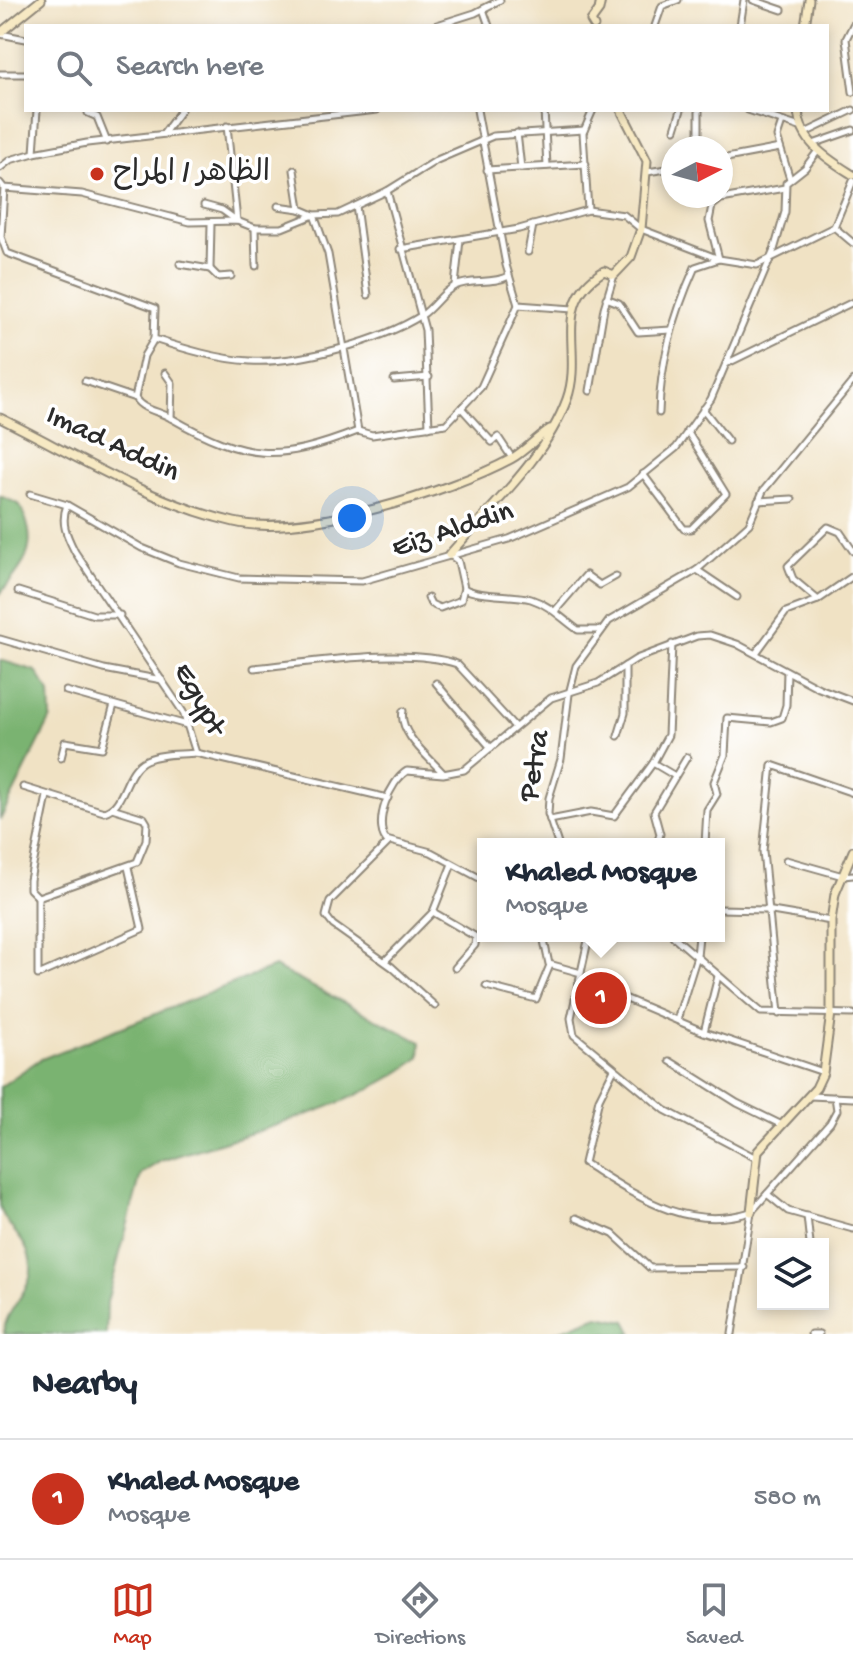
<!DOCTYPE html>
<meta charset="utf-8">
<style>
body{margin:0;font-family:"Gochi Hand","Playpen Sans Arabic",sans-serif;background:#f6f6f7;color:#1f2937}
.controls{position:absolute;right:24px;bottom:24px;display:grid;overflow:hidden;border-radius:0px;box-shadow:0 4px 12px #0003}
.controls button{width:72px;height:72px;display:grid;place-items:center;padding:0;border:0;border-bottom:2px solid #e0e1e3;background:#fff;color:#1f2937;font:40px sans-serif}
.compass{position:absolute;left:661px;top:136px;width:72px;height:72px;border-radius:50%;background:#fff;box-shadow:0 4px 12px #0003;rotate:84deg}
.you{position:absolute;left:352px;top:518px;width:28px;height:28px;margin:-20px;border:6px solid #fff;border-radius:50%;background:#1a73e8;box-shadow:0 0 0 12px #1a73e833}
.badge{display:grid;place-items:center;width:52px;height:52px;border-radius:50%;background:#c8321e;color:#fff;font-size:26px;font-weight:700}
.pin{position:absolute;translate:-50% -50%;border:4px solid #fff;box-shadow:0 2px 8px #0006}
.popup{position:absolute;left:477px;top:838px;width:248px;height:104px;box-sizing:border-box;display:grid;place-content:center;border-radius:0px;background:#fff;filter:drop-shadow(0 2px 6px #0005);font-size:26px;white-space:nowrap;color:#747a83}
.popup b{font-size:30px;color:#1f2937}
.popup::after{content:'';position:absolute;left:50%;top:100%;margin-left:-16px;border:16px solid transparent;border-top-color:#fff}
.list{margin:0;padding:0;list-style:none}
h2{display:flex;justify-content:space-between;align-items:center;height:104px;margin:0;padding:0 32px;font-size:34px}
h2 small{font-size:26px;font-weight:400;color:#747a83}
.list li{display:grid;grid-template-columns:52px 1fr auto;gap:24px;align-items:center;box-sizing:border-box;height:120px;padding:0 32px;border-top:2px solid #e0e1e3}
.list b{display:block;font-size:30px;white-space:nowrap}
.list p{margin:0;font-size:26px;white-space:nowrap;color:#747a83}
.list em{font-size:26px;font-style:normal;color:#747a83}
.icon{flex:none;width:44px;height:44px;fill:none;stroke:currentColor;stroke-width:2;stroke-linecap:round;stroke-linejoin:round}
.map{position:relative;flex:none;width:853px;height:1334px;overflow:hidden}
.search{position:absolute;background:#fff;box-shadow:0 4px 12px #0003;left:24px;right:24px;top:24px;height:88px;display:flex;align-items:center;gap:20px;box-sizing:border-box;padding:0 28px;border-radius:0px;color:#747a83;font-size:30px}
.sheet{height:224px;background:#fff}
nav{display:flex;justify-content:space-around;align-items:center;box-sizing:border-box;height:112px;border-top:2px solid #e0e1e3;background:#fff;font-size:22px;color:#747a83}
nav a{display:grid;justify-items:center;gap:4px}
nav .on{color:#c8321e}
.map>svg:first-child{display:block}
</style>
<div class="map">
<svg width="853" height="1334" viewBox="0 0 853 1334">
<rect width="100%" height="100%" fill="#fff"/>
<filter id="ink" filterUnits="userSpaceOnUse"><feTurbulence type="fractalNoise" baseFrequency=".0125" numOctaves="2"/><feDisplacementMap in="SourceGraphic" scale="16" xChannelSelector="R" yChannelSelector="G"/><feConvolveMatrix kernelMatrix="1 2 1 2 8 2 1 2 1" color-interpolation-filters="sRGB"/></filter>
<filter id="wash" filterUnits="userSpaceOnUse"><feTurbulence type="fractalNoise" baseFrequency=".006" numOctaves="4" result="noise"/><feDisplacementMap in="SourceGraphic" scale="32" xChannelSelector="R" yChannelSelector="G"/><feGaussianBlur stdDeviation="1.8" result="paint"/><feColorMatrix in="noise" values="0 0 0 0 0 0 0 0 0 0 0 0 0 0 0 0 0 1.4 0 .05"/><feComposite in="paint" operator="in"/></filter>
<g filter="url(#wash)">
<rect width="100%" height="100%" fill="#f0e2c4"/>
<g fill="#7ab371" stroke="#526f4e" stroke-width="2">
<path d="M0,496L19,504C41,545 27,561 0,594Z"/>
<path d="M0,660L36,671L50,693L51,718L0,820Z"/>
<path d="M274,967L421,1042L420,1057C364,1106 234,1137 161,1161L141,1174L107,1302L106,1334H4C3,1310 33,1292 31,1266C29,1238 4,1227 0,1206C0,1178 0,1118 0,1087L39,1060Z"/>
<path d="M598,1316L626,1321L633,1334H551Z"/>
</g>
</g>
<g filter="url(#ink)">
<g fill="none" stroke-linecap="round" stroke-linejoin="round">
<g stroke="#8e8678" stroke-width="9">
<g id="street">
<path d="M753,0L782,10"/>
<path d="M483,9L489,26"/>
<path d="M853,25L846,39L853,92"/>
<path d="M434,26L475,13L500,0"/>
<path d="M655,26L662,6L678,0"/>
<path d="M740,26L744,0"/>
<path d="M0,34L26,39"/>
<path d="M0,74H26"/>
<path d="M477,110L506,265L518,305L573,309"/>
<path d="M544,110L547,166"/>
<path d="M699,110V148"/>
<path d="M748,110L803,128"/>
<path d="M88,113L97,117L107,142"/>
<path d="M782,122L777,137L790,179"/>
<path d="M227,126L237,221"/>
<path d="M675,129L681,110"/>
<path d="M164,133L181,110"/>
<path d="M517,133L521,168"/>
<path d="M805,133L853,110"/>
<path d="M813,144L853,130"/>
<path d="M34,153L37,110"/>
<path d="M721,159L780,148"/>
<path d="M0,168L10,160L34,153L87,143L377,110"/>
<path d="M294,170L300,209L314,215L328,254L358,431"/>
<path d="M487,170L586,164"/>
<path d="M647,172L673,168"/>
<path d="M0,183L4,188L82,194L190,222L237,221L255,228H282L314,215L338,214L387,191L437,160L493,136L584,130"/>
<path d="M4,188L1,237L7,253L155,308L154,339C185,349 218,359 250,361C299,364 381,341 422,315C434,307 442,292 455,286C471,278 492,285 509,276"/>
<path d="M387,191L425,330L429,427"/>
<path d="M204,205L222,210L236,220"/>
<path d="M278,206L300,209"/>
<path d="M356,206L368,295"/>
<path d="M588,210L583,133L593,110"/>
<path d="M834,227L853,243"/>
<path d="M255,228L256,266"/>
<path d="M400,249L519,229L588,210L624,215L641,229L719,259L757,265L834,227L853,181"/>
<path d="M528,252L533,225"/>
<path d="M180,264L210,269L211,224"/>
<path d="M210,269L218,277L231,276"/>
<path d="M455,285L460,240"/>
<path d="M606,298L619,303L638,332L671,330"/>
<path d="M154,339L144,356L135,398C142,410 159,411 171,418C246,461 278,462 358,431"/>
<path d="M726,364L853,302"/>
<path d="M165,373L172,383L171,418"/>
<path d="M394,380L429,377"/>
<path d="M85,381L135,398"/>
<path d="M590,391L604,308L614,275"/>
<path d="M703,409L728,441"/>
<path d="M463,410L492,442L498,437L512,458"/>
<path d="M659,413C660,362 674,314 695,267L719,259L709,221L712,206L721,199L785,188"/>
<path d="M358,431L372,435L446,424L481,387L518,305"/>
<path d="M643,474L684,529H691L726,494L687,431"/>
<path d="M30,494L67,505L142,548L179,563L239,578L362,581L509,539L628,487L676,448L711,399L774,250L785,212L786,183L805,168L817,152"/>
<path d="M758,501L792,499"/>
<path d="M67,505C60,523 67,536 75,552L183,712L196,753L388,798"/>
<path d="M450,555L458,561L464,588C476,597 514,594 531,599C550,605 562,619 578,630H601"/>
<path d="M697,570L737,597"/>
<path d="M18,591L94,615H120"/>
<path d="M428,598L431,604L440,608L461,600L464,588"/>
<path d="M818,600L793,579L788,566L828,527L840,532L853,551"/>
<path d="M555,611L586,575L600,585L616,576"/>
<path d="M0,639L104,669L162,680"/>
<path d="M756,653L786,612L818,600L853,576"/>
<path d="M254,668C309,663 406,646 457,664L515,727"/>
<path d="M436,683L491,748"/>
<path d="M66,691L187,725"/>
<path d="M403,711C398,733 429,757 443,773"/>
<path d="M618,736L625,713V666"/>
<path d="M61,758L65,742L102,748L114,705"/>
<path d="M653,763L675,776"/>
<path d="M23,787L104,812C126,806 124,770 146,760C161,753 180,755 196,753"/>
<path d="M47,796L30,880V889L38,897L137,862L146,840L147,823L144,818L112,808"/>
<path d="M550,820L591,812L614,816L653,763L668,735L672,644"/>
<path d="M389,842L330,901L326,916L333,925L392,967L435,1006"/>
<path d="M558,844L548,814L549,798L561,759L569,694L576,666L609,621L697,570L749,524L763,491L853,381"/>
<path d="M657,844L660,834L654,812L687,757"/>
<path d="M705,844L707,810L717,794L714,782L725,755L727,718L771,722L782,718L786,705L787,671"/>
<path d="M786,860L843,876L853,875"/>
<path d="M483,880L431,852L386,840C373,823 390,781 407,771L443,774L464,770L551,698L598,683L636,659L697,636L710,635L737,644L819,688L853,701"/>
<path d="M38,897V975L142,929L128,867"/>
<path d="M719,909L766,910L831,921"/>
<path d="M433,912L476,937L475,945L455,968"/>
<path d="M543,936L549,964L581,973"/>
<path d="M589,936L571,1018L574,1035L665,1110L756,1158"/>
<path d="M673,936L761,1012L853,1014"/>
<path d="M385,961L433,912L452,864"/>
<path d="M580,979L704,1032L823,1072"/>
<path d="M486,986L536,999L550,965"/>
<path d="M779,1014L763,851L772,765L853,793"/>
<path d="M677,1020L697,956L699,936"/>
<path d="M704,1032L718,976"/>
<path d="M670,1061L737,1103L782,1125"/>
<path d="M614,1069L599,1099L584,1163C637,1196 685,1232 751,1212"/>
<path d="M810,1096L853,1098"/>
<path d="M767,1194L788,1211L853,1229"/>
<path d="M807,1216L810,1244"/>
<path d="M576,1218L613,1234L650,1268L744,1267"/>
<path d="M732,1334L751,1212L830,1123L837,1110L835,1097"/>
<path d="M811,1334H819"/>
</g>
</g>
<g stroke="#8e8678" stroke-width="11">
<g id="secondary">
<path d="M594,26L591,21L599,10L601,0"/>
<path d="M805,26L809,0"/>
<path d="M0,33L41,0"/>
<path d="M798,110C800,143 828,159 853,175"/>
<path d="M0,418C75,455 151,503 234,522C302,538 450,492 511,459C525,451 536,438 550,429"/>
<path d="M449,555C490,507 545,459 567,399C584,352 550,303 604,271L614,275L631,257L641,229L647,161L621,110"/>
<path d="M751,1212L758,1151L816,1088L823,1073L831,1013V921L835,894L853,851"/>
</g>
</g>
<use href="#street" stroke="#fff" stroke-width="5"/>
<use href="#secondary" stroke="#f7e9c3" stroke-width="7"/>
</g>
</g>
<circle fill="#c8321e" stroke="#fff" stroke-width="3" cx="97" cy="174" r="8"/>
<g text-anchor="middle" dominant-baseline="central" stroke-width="7" stroke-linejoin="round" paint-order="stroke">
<g font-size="30" fill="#2b2b2b" stroke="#fff" text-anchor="start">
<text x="113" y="174">الظاهر / المراح</text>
</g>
<g font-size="30" fill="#2b2b2b" stroke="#fff">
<text transform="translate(112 445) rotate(25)">Imad Addin</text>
<text transform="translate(453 531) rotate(-18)">Eiz Alddin</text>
<text transform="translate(198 700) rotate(61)">Egypt</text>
<text transform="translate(536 766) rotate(-80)">Petra</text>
</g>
</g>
</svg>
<div class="controls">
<button><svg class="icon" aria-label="layers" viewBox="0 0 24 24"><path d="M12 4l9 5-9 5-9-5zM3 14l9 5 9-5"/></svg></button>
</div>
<svg class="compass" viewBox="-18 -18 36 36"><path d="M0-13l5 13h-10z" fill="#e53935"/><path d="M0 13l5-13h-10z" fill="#747a83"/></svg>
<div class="you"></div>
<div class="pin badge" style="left:601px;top:998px">1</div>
<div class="popup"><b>Khaled Mosque</b>Mosque</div>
<div class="search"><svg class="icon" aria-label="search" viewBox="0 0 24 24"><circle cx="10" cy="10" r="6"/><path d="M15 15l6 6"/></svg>Search here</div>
</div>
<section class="sheet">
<h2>Nearby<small></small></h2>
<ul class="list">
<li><span class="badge">1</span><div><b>Khaled Mosque</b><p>Mosque</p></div><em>580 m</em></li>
</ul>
</section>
<nav>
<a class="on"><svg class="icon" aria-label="map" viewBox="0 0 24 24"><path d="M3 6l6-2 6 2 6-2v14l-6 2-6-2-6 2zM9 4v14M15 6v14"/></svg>Map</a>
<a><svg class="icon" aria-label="directions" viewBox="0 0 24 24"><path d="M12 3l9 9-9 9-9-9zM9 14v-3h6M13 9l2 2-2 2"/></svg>Directions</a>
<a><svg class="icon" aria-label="saved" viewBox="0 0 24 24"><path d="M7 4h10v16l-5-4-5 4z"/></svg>Saved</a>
</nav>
